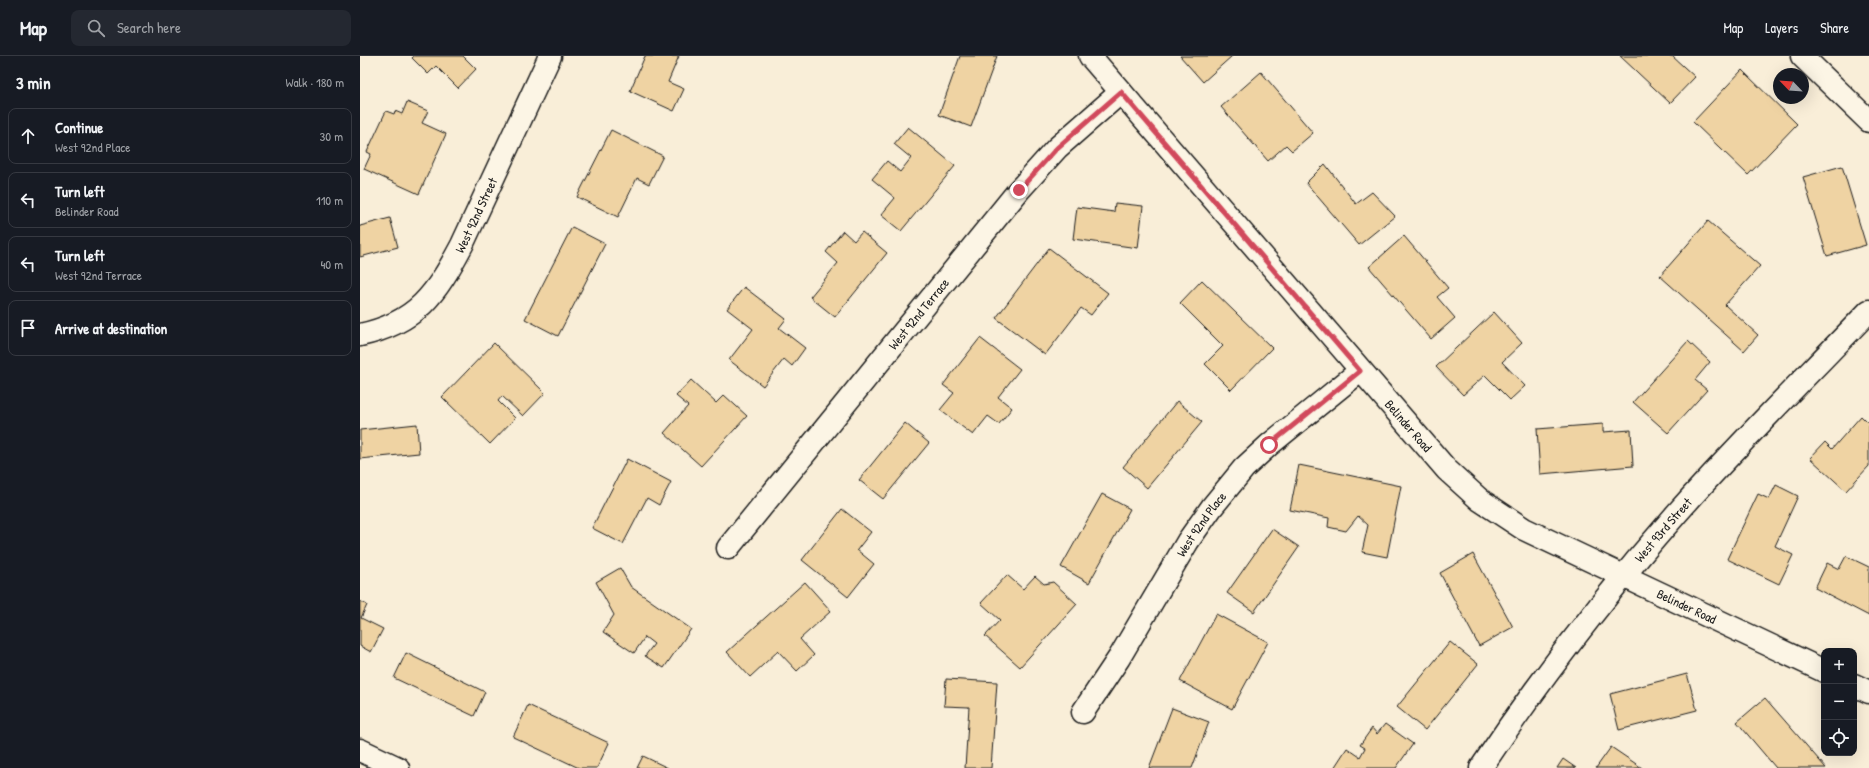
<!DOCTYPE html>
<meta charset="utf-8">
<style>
body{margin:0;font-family:"Patrick Hand",sans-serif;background:#242831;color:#f1f3f6}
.controls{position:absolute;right:12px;bottom:12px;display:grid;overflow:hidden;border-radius:8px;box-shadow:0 4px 16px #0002}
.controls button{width:36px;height:36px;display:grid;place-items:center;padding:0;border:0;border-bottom:1px solid #363941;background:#171b24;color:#f1f3f6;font:20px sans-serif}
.compass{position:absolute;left:1413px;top:12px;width:36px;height:36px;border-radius:50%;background:#171b24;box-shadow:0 4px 16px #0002;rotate:295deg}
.stop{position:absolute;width:12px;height:12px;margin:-9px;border:3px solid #d1495b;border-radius:50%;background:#fff}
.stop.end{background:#d1495b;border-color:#fff;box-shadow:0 1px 4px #0008}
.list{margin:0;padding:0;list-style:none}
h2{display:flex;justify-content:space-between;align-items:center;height:52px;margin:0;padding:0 16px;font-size:17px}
h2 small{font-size:13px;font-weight:400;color:#9ea1a6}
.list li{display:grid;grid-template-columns:26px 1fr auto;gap:12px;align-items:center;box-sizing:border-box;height:56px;margin:0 8px 8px;padding:0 8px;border:1px solid #363941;border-radius:8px}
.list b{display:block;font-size:15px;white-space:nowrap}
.list p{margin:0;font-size:13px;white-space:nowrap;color:#9ea1a6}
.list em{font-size:13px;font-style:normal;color:#9ea1a6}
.icon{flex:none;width:22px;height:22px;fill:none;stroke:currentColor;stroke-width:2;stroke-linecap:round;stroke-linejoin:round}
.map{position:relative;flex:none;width:1509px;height:712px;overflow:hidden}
header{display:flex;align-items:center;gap:24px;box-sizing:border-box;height:56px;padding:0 20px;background:#171b24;border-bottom:1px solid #363941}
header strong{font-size:19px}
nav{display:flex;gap:22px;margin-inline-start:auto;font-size:14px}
.search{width:280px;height:36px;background:#242831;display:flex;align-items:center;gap:10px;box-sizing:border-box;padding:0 14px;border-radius:8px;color:#9ea1a6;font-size:15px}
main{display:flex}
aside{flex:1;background:#171b24}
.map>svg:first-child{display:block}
</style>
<header>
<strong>Map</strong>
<div class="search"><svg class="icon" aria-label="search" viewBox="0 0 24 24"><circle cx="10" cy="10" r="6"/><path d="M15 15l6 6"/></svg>Search here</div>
<nav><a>Map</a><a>Layers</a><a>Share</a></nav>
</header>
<main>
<aside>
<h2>3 min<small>Walk · 180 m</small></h2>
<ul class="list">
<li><svg class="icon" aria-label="ahead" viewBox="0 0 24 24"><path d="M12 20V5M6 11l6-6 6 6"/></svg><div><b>Continue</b><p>West 92nd Place</p></div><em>30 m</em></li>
<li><svg class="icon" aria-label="left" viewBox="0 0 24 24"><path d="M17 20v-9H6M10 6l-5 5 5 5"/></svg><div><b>Turn left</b><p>Belinder Road</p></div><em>110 m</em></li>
<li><svg class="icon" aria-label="left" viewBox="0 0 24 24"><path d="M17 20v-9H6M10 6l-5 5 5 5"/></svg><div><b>Turn left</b><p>West 92nd Terrace</p></div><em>40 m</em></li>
<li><svg class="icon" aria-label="arrive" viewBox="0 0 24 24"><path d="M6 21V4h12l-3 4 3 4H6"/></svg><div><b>Arrive at destination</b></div></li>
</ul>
</aside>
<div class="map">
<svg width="1509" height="712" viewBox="0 0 1509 712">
<rect width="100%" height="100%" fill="#f9eed8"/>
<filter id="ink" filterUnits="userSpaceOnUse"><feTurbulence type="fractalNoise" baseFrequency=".025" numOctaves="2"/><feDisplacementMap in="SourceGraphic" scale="8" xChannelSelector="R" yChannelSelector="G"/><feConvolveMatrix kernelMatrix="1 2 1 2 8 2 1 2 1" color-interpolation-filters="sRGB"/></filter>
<g filter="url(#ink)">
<g fill="#efd3a3" stroke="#1c1c1c">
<path d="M54,0H103L116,13L98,32L76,10L68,18L52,2Z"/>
<path d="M285,0H319L308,26L324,33L314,55L270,35Z"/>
<path d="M600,0H637L611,71L579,59Z"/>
<path d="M820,0H872L843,26Z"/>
<path d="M1260,0H1312L1335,21L1310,47Z"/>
<path d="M1382,14L1437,68L1388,119L1333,66Z"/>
<path d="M901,16L953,77L932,95L926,89L908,105L861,51Z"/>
<path d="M47,46L68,55L62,67L86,78L59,138L4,113L11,98L7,96L26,55L34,58L35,55L42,58Z"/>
<path d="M548,71L595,110L541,175L521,159L535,142L512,123L527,105L540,116L551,102L534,88Z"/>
<path d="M251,74L303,100L289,128L277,122L258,161L217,141Z"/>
<path d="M965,108L996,148L1012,136L1035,160L999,189L946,127Z"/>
<path d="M1482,110L1506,189L1467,200L1443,121Z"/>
<path d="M755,147L783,150L778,192L713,183L717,151L754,156Z"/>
<path d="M30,162L38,191L0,201V170Z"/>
<path d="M1348,165L1400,210L1365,249L1398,279L1384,295L1300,220Z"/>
<path d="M212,171L245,188L198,280L165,263Z"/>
<path d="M483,175L494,185L502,176L527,197L475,261L450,241L478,207L466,196Z"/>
<path d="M1044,180L1088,232L1077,241L1095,262L1071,283L1009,211Z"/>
<path d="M689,192L748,237L731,259L721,252L685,299L636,262Z"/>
<path d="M842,224L912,292L871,334L845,308L863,290L820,247Z"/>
<path d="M384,231L426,263L419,272L445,292L432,310L424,303L403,330L369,304L393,273L367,253Z"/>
<path d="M1134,256L1162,287L1142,306L1165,330L1150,344L1125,319L1103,339L1076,311Z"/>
<path d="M620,282L660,313L638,341L652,352L639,368L628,360L613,379L580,354L594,337L583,329Z"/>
<path d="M1328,285L1350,306L1335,324L1347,334L1308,377L1273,346Z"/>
<path d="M134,287L185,337L163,360L142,340L138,345L155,362L130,388L82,341Z"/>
<path d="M331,324L356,347L364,339L387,360L341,410L304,377L328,350L316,340Z"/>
<path d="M817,345L842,366L787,432L763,411Z"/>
<path d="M1501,360L1509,368V410L1486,435L1450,402L1465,386L1472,393Z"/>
<path d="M545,367L569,387L523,443L499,424Z"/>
<path d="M57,368L59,397L0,403V374Z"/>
<path d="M1243,368V376L1271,374L1273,410L1180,418L1177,373Z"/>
<path d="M267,403L311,426L299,449L287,442L263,488L232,472Z"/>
<path d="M939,409L1041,430L1027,501L1002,496L1008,469L998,460L986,475L968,471L969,462L930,454Z"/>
<path d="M1416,429L1438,440L1415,490L1433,499L1419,528L1367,503L1398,438L1409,443Z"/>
<path d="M742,438L770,453L729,527L701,511Z"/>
<path d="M482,453L511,476L497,494L514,508L488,541L442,504Z"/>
<path d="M912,473L939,491L894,556L867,537Z"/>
<path d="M1113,498L1153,571L1119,590L1080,517Z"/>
<path d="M1486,500L1509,511V560L1455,532L1467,507L1479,513Z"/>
<path d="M260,512L271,531L331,573L304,612L285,600L294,588L285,581L274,597L243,576L254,559L236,526Z"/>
<path d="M647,519L663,533L675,520L684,528L693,526L717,548L660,611L625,580L640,564L621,547Z"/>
<path d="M445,526L471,555L440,583L454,599L437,615L418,595L390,621L367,596Z"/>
<path d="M0,545L7,549L1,562L23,573L11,596L0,590Z"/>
<path d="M856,558L908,586L872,653L820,625Z"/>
<path d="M1090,586L1118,608L1065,674L1037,651Z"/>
<path d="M46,597L125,636L114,660L34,622Z"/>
<path d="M1327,618L1337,654L1259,674L1250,638Z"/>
<path d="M586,623L637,626L631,712H605L609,651L584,650Z"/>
<path d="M1405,642L1466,712H1416L1377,666Z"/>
<path d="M168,649L249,687L237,712H219L153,681Z"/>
<path d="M812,652L849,666L832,712H789Z"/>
<path d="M1025,668L1053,688L1036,712H974L987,692L1000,701L1005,692L1000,689L1012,672L1017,678Z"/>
<path d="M1251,691L1282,712H1236Z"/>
<path d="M283,700L308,712H277Z"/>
<path d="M1203,703L1216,712H1197Z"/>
</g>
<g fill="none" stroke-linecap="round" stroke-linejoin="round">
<g stroke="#1c1c1c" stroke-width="25">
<g id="minor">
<path id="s1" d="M730,0L1087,414L1120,444L1164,473L1464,615"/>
<path d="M1442,0L1509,65"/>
<path id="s2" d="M0,279C57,267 76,238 102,189L190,0"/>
<path id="s3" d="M368,492L659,134L697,92L761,36"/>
<path d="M1494,629L1509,636"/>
<path id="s4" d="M723,656L759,602L828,485L852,451L884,412L909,389L1000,315"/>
<path d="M0,694L38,712"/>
<path id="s5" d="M1121,712C1180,623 1247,537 1318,456C1379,387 1445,322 1509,255"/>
</g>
</g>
<use href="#minor" stroke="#fcf5e5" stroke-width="22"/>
</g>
</g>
<g fill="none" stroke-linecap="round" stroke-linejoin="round" filter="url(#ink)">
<path stroke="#d1495b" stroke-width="5" d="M659,134L697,92L761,36L1000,315L909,389"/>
</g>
<g text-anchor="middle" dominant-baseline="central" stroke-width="3" stroke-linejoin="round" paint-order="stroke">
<g font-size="13" fill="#1c1c1c" stroke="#fcf5e5">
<text stroke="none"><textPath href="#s2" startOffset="175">West 92nd Street</textPath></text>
<text stroke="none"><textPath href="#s3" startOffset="302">West 92nd Terrace</textPath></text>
<text stroke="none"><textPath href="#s1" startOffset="488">Belinder Road</textPath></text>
<text stroke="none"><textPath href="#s4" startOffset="222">West 92nd Place</textPath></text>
<text stroke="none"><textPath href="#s5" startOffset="300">West 93rd Street</textPath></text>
<text stroke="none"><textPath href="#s1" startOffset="824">Belinder Road</textPath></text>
</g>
</g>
</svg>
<div class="controls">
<button>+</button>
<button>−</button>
<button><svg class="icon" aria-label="locate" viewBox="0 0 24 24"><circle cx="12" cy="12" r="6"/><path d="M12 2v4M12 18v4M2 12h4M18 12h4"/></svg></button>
</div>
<svg class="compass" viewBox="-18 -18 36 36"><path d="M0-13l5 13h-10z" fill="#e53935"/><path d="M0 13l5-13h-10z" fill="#9ea1a6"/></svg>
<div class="stop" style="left:909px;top:389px"></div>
<div class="stop end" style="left:659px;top:134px"></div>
</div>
</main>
